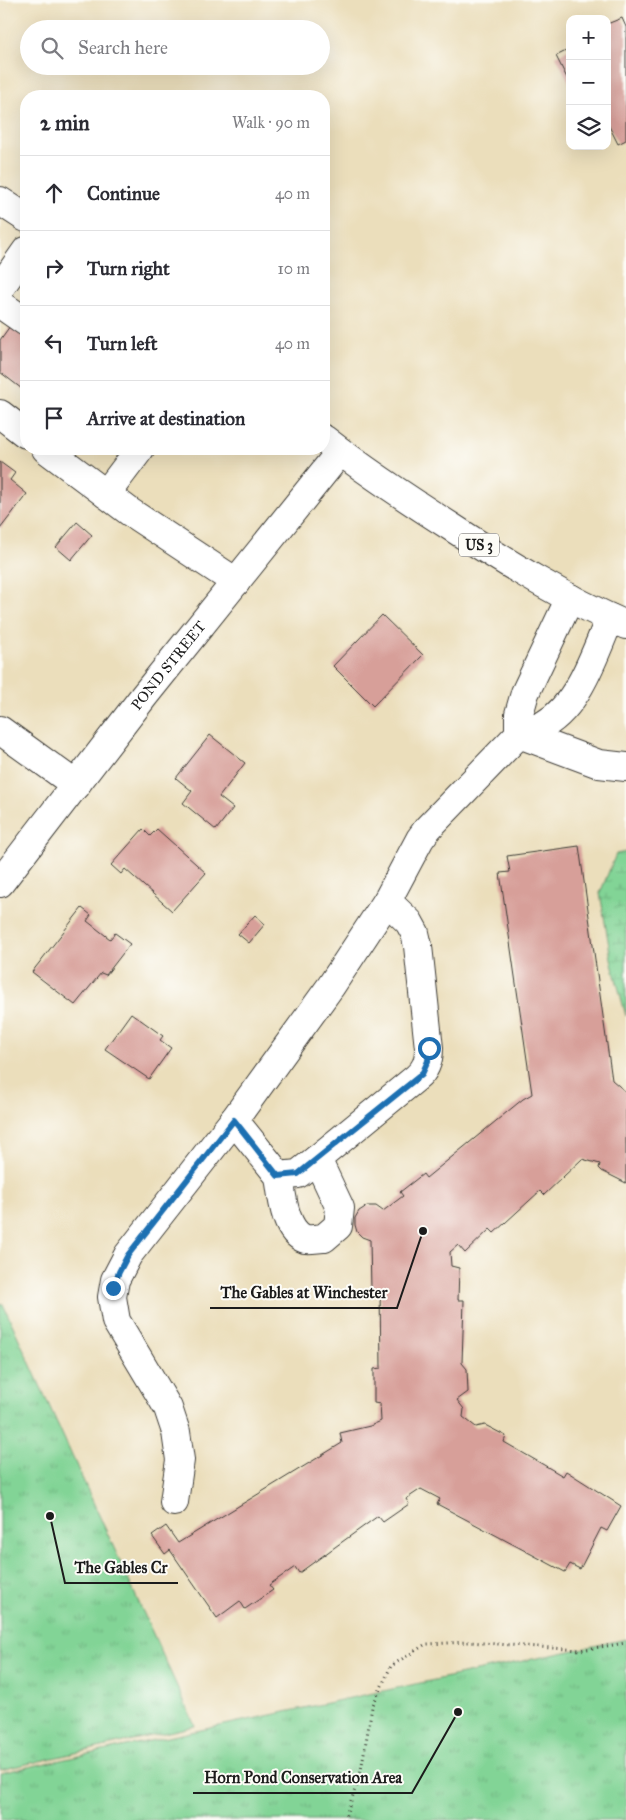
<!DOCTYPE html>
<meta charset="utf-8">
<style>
body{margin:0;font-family:"IM FELL Great Primer",serif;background:#f2f2f3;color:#2b2b33}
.controls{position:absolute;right:15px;top:15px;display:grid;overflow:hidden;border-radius:10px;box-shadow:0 5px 20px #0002}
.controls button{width:45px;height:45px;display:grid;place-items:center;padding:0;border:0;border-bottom:1px solid #e1e1e2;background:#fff;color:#2b2b33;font:25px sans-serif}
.stop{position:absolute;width:15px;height:15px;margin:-11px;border:4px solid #1f6fb2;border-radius:50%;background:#fff}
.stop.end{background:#1f6fb2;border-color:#fff;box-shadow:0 1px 5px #0008}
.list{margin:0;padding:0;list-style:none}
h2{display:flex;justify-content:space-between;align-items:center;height:65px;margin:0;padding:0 20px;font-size:21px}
h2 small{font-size:16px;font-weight:400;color:#7c7c81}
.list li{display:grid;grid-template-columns:32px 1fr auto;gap:15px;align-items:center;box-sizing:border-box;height:75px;padding:0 20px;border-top:1px solid #e1e1e2}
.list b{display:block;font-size:19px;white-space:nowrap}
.list em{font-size:16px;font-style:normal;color:#7c7c81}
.icon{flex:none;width:28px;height:28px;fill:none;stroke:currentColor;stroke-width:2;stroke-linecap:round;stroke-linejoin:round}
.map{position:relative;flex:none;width:626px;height:1820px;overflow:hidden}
.search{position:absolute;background:#fff;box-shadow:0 5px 20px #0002;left:20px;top:20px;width:310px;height:55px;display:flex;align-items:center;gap:12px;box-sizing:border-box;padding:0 18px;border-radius:28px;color:#7c7c81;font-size:19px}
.panel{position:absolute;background:#fff;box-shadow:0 5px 20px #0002;left:20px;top:90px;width:310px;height:365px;border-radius:20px}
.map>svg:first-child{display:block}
</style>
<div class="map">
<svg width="626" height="1820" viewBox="0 0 626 1820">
<defs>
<pattern id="wetland-marsh" width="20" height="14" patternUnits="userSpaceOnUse" patternTransform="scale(1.25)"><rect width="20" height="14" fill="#82d496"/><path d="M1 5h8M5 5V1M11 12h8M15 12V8" fill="none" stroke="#70b581"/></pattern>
<pattern id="park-tufts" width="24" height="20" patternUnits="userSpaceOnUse" patternTransform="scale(1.25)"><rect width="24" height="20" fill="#82d496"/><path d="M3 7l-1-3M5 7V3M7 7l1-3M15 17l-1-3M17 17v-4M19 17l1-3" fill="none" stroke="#70b581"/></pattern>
</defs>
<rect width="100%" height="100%" fill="#fdfcf7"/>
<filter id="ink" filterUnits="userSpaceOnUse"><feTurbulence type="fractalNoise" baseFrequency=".02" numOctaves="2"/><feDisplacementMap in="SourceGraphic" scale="10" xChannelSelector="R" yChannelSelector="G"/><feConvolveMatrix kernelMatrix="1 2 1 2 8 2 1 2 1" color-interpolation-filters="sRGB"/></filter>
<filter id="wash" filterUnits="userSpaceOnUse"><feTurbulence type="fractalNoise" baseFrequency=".0096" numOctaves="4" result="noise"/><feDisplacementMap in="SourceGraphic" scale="20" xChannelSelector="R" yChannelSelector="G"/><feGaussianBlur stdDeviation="1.12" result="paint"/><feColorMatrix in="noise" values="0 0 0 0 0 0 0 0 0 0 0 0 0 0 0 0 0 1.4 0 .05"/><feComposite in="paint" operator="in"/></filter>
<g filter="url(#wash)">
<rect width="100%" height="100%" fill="#ebdebb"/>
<path fill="url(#wetland-marsh)" stroke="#4f7859" d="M626,852V1016L612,964L600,893L616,854Z"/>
<g fill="url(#park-tufts)" stroke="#4f7859">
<path d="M3,1304L195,1726L0,1770V1305Z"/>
<path d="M626,1639V1820H0V1773Z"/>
</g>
<g id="blocks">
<g fill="#d79f99">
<path d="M622,18L626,27V140L618,144L607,122V24Z"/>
<path d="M570,49V84L556,56Z"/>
<path d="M10,326L26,338V392L0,372V340Z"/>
<path d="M103,449H117L112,455Z"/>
<path d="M0,462L15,473L10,480L27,494L0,529Z"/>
<path d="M77,522L92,535L71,560L56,547Z"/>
<path d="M382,615L423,655L373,706L333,666Z"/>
<path d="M210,735L245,763L219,797L233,808L216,830L183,803L192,791L176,778Z"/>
<path d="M143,829L150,836L157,829L206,873L172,911L125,869L121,874L111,865Z"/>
<path d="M579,846L612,1080L626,1092V1183L602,1171L599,1168L600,1164L582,1159L544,1195L540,1191L494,1233L490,1229L465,1253L458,1245L450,1252L451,1266L459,1268L458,1300H464L462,1363L467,1369L468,1392L457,1400L464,1409L463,1417L476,1427L485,1425L506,1436L504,1442L563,1476L566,1471L621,1506L607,1531L601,1528L580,1569L570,1564L565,1572L437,1504L440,1499L421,1489L406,1499L409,1504L383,1522L378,1516L299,1573L295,1567L269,1585L273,1590L245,1609L240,1601L217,1618L170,1550L165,1554L152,1536L166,1526L178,1543L342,1443L340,1433L370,1426L381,1421L380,1404L374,1403V1369L381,1368L380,1290H371L370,1240L362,1237L357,1232L355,1225V1218L359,1211L367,1206H376L383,1211L403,1196L400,1192L423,1174L426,1178L523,1099L532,1094L500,873L510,872L507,856Z"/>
<path d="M82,908L91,915L87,921L110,939L115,933L130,944L106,975L101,973L75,1005L32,972Z"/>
<path d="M255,915L265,924L249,943L238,934Z"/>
<path d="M131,1013L163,1036L160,1040L171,1048L149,1079L105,1049Z"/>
</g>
</g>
</g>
<g filter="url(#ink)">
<use href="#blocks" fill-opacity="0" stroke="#3b3934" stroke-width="1"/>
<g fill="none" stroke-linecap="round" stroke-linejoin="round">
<g stroke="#3b3934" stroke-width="30">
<g id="minor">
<path d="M0,288L26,251"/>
<path d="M0,304L26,322"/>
<path d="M0,414L26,434"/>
<path d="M46,449L130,512L236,582"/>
<path d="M106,494L140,449"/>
<path d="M570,598L525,693L519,714V734C527,731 537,729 545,724C579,704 595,653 610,618"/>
<path d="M0,730L76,785"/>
<path id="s1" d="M0,883L144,696L340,452"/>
<path d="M234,1120L279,1176L298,1174L317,1159L340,1208L338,1226L324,1238C319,1238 310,1240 305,1239C284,1231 282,1195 279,1176"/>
<path d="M317,1159L416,1078C426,1070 429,1061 429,1048L418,946L415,933L409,922L387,901"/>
<path d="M174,1502L180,1460L176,1432L168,1408L116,1321L112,1297L115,1280L128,1255L234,1120L331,986L387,901L420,839L428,828L519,734L599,764L626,767"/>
</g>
</g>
<g stroke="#3b3934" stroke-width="30">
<g id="highway">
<path d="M0,201L26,218"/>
<path d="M324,439C365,471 409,500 453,528C508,564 565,599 626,625"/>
</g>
</g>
<path stroke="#3b3934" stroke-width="3" stroke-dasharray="1 4" stroke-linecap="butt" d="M344,1820L360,1776L372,1707L391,1666L426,1644L469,1642L580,1650L626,1643"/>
<use href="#minor" stroke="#fff" stroke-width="28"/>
<use href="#highway" stroke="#fff" stroke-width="28"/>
</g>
</g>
<g fill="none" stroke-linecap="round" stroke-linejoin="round" filter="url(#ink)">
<path stroke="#1f6fb2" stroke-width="6" d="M113,1288L119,1272L128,1255L234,1120L278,1176L298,1174L422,1074L428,1061L429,1048"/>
</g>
<g text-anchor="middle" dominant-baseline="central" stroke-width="4" stroke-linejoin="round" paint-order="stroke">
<rect fill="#fdfcf7" stroke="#605f5e" stroke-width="1" x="459" y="533.5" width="40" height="23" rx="4"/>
<g font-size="14" font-weight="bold" fill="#1c1c1c">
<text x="479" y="545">US 3</text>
</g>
<g font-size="15" fill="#1c1c1c" stroke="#fdfcf7">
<text stroke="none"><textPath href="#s1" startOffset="275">POND STREET</textPath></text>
</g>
</g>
<path fill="none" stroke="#1c1c1c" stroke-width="2" d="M423 1231L397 1308H210M50 1516L65 1583H178M458 1712L412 1793H193"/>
<g fill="#1c1c1c" stroke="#fdfcf7" stroke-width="2">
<circle cx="423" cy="1231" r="5"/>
<circle cx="50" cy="1516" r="5"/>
<circle cx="458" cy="1712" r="5"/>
</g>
<g font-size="16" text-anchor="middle" font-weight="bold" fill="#1c1c1c" stroke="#fdfcf7" stroke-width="4" stroke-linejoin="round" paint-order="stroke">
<text x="304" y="1298">The Gables at Winchester</text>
<text x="121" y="1573">The Gables Cr</text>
<text x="303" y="1783">Horn Pond Conservation Area</text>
</g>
</svg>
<div class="controls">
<button>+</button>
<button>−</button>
<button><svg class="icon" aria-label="layers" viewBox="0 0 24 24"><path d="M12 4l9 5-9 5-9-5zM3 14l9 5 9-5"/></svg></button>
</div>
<div class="stop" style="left:429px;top:1048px"></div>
<div class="stop end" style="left:113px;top:1288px"></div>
<div class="search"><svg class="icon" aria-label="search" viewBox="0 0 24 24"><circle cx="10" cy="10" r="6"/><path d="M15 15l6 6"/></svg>Search here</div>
<section class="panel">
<h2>2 min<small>Walk · 90 m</small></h2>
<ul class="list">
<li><svg class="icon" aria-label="ahead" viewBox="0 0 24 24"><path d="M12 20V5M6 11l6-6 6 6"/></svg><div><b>Continue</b></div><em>40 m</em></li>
<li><svg class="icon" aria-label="right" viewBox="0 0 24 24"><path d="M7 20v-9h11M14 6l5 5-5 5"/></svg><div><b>Turn right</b></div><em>10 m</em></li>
<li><svg class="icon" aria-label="left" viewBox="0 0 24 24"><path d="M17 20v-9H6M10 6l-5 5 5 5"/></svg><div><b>Turn left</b></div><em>40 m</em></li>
<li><svg class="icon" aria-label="arrive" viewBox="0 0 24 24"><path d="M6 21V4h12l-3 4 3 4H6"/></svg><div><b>Arrive at destination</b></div></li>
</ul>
</section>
</div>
